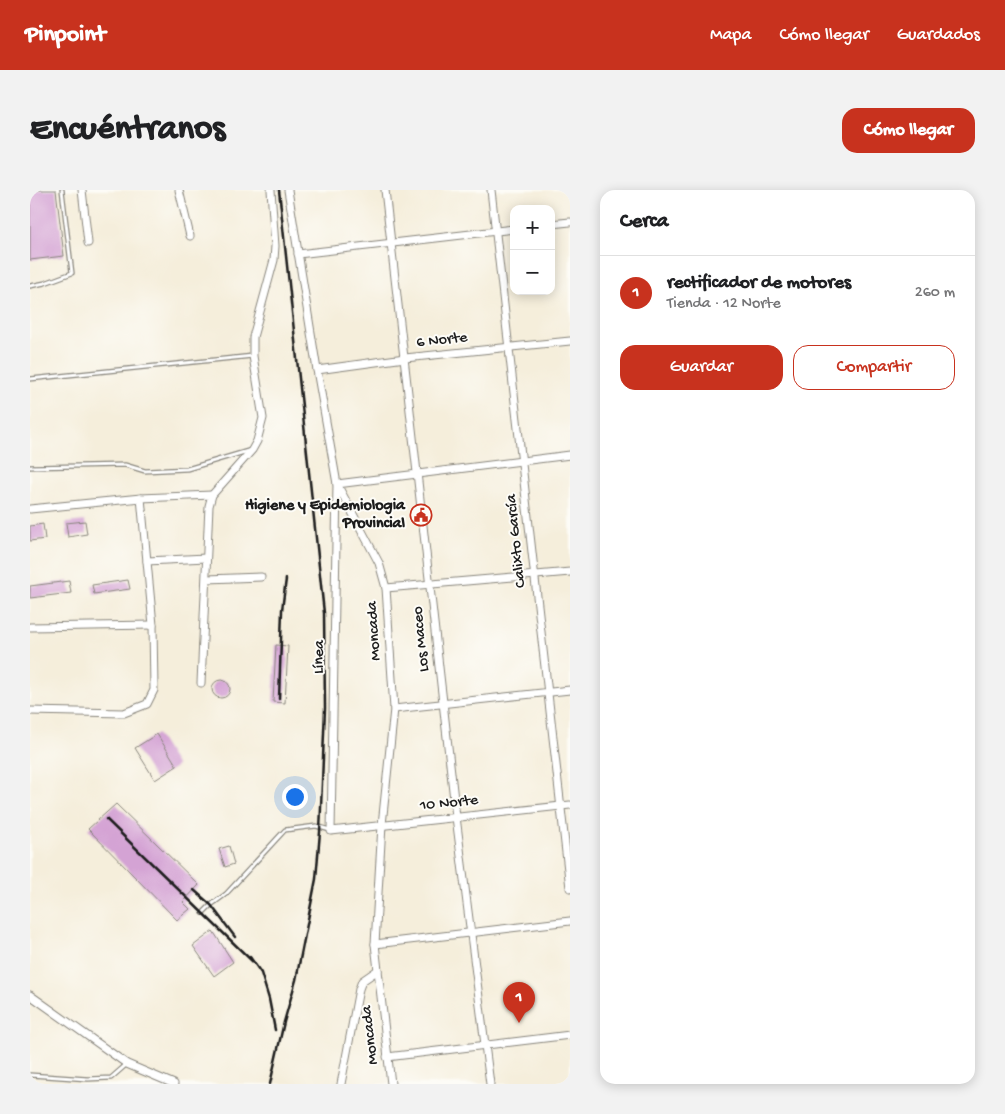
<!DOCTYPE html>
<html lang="es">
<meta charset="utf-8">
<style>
body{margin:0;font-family:"Gochi Hand",sans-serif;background:#f2f2f2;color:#202124}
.controls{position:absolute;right:15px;top:15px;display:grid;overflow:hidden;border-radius:10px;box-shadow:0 2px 12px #0003}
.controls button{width:45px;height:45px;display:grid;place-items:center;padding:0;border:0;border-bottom:1px solid #e0e0e0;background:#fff;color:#202124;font:25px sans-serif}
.you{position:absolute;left:264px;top:606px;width:18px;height:18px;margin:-12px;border:4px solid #fff;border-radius:50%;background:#1a73e8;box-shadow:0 0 0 8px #1a73e833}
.badge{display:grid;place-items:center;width:32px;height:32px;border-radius:50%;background:#c8321e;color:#fff;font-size:16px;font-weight:700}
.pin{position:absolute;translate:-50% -41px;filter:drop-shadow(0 1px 2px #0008)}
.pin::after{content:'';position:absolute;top:26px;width:18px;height:15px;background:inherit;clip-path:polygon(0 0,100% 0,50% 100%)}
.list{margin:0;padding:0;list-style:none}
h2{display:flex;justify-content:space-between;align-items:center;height:65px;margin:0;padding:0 20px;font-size:21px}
h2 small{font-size:16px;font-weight:400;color:#757577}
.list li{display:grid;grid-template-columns:32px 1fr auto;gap:15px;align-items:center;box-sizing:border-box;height:75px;padding:0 20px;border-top:1px solid #e0e0e0}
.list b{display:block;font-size:19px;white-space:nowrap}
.list p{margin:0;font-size:16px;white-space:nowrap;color:#757577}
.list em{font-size:16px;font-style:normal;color:#757577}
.actions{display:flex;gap:10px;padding:15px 20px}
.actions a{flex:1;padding:11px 0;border:1px solid #c8321e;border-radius:15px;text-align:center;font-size:18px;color:#c8321e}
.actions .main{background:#c8321e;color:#fff}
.map{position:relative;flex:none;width:540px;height:894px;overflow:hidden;border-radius:15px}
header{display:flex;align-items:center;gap:30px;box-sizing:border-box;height:70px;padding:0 25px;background:#c8321e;color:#fff}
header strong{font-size:24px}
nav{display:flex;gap:28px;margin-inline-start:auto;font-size:18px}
.intro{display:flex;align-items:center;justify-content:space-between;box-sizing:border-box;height:120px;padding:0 30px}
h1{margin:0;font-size:35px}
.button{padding:12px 22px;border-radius:15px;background:#c8321e;color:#fff;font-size:18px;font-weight:700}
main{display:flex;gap:30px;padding:0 30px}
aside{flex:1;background:#fff;border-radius:15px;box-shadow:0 2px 12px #0003}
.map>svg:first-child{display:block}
</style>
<header>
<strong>Pinpoint</strong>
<nav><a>Mapa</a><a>Cómo llegar</a><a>Guardados</a></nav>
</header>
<div class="intro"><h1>Encuéntranos</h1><a class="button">Cómo llegar</a></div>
<main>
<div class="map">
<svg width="540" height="894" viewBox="0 0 540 894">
<rect width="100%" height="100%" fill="#fdfcf7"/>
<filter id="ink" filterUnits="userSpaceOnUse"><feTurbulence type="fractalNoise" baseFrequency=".02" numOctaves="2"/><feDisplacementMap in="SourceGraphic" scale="10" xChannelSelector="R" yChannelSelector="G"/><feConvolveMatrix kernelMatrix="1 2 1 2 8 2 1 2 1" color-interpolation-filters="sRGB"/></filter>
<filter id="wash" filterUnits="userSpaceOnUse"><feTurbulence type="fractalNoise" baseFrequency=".0096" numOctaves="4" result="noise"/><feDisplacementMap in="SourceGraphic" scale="20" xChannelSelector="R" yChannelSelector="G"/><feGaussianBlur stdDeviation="1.12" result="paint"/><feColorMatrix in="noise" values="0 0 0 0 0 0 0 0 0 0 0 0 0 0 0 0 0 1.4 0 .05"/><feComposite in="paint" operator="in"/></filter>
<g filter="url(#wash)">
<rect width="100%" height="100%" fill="#f5eedb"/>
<g id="blocks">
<g fill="#d4a3d4">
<path d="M0,0H26L34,66L0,70Z"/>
<path d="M55,331L57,344L38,347L36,333Z"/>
<path d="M13,334L15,349L0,351V336Z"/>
<path d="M98,390L100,399L64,404L62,395Z"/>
<path d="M39,391L41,403L0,408V396Z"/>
<path d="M246,455L258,456L255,513L243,512Z"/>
<circle cx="191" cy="499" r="9"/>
<path d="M127,544L147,576L125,590L105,558Z"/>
<path d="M86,614L169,695L153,712L160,719L147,730L58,639Z"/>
<path d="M199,656L204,674L195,677L189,659Z"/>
<path d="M183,741L203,772L184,786L163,756Z"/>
</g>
</g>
</g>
<g filter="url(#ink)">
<use href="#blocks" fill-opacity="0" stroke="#88857c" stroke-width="1"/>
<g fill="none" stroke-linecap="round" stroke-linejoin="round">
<g stroke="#88857c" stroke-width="5.5">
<g id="service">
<path d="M0,96L15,93L42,83L32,0"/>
<path d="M0,189L223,166"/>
<path d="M0,277L95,275L115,281L157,279L218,261"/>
<path d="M173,723L181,715L196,704L255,640L286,636L300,640"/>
<path d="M0,885L58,889L81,888L97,874"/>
</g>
</g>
<g stroke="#88857c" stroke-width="9">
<g id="minor">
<path d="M52,0L58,53"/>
<path d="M149,0L160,46"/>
<path d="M258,0L287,180L307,294L349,373L356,398L364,519L352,635L345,754L361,894"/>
<path d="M355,0L426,627L460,894"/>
<path d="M461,0L540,698"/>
<path d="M521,34L540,32"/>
<path d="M268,64L484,39"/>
<path d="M287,180L375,168L540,151"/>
<path d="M540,265L307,294L301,641L540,615"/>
<path d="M0,319L111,308L182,305"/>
<path d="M117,371L176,368"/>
<path d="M177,389L231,387"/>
<path d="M356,398L540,382"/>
<path d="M0,437L123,435"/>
<path d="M171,493L179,316L182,305L222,260L227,251L233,228L223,166V147L244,70L245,56L241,0"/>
<path d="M364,519L540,500"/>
<path d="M0,521L94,523L117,514L124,500L123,435L111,308"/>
<path d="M345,754L540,731"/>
<path d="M0,805L97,874L144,894"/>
<path d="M357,867L540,845"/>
<path d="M311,894L329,799L332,791L348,780"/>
</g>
</g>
<use href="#service" stroke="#fff" stroke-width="3"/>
<use href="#minor" stroke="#fff" stroke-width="7"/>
<g stroke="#1c1c1c" stroke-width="2.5">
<path d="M249,509L252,420L256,389"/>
<path d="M76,629L224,773"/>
<path d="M164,700L181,715L205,747"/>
<path d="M220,767L231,783L239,809L245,840"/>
<path d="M240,894L254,832L266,790L286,689L290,642L295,518L294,423L249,0"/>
</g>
</g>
</g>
<defs>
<g id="civic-ring" transform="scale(1.125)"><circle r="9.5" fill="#fdfcf7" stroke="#c8321e" stroke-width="1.5"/><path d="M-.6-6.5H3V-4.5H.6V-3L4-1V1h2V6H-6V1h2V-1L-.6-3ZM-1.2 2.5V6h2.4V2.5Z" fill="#c8321e"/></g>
</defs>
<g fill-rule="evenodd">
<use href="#civic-ring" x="391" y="325"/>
</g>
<g text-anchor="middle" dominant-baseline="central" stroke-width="4" stroke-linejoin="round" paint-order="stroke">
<g font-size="16" fill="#1c1c1c" stroke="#fdfcf7">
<text transform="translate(412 151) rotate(-6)">6 Norte</text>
<text transform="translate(487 351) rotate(-96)">Calixto García</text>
<text transform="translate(345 441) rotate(-94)">Moncada</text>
<text transform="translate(392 449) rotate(-96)">Los Maceo</text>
<text transform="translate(290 467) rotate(-89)">Línea</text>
<text transform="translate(419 614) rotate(-6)">10 Norte</text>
<text transform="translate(341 845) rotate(-97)">Moncada</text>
</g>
<g font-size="16" font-weight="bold" fill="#1c1c1c" stroke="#fdfcf7" text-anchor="end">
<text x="375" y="316">Higiene y Epidemiologia<tspan x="375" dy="18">Provincial</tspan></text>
</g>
</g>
</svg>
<div class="controls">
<button>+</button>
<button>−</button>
</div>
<div class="you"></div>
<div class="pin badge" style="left:489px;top:833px">1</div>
</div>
<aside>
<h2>Cerca<small></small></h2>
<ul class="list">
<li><span class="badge">1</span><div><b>rectificador de motores</b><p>Tienda · 12 Norte</p></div><em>260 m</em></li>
</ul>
<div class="actions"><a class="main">Guardar</a><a>Compartir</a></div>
</aside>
</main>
